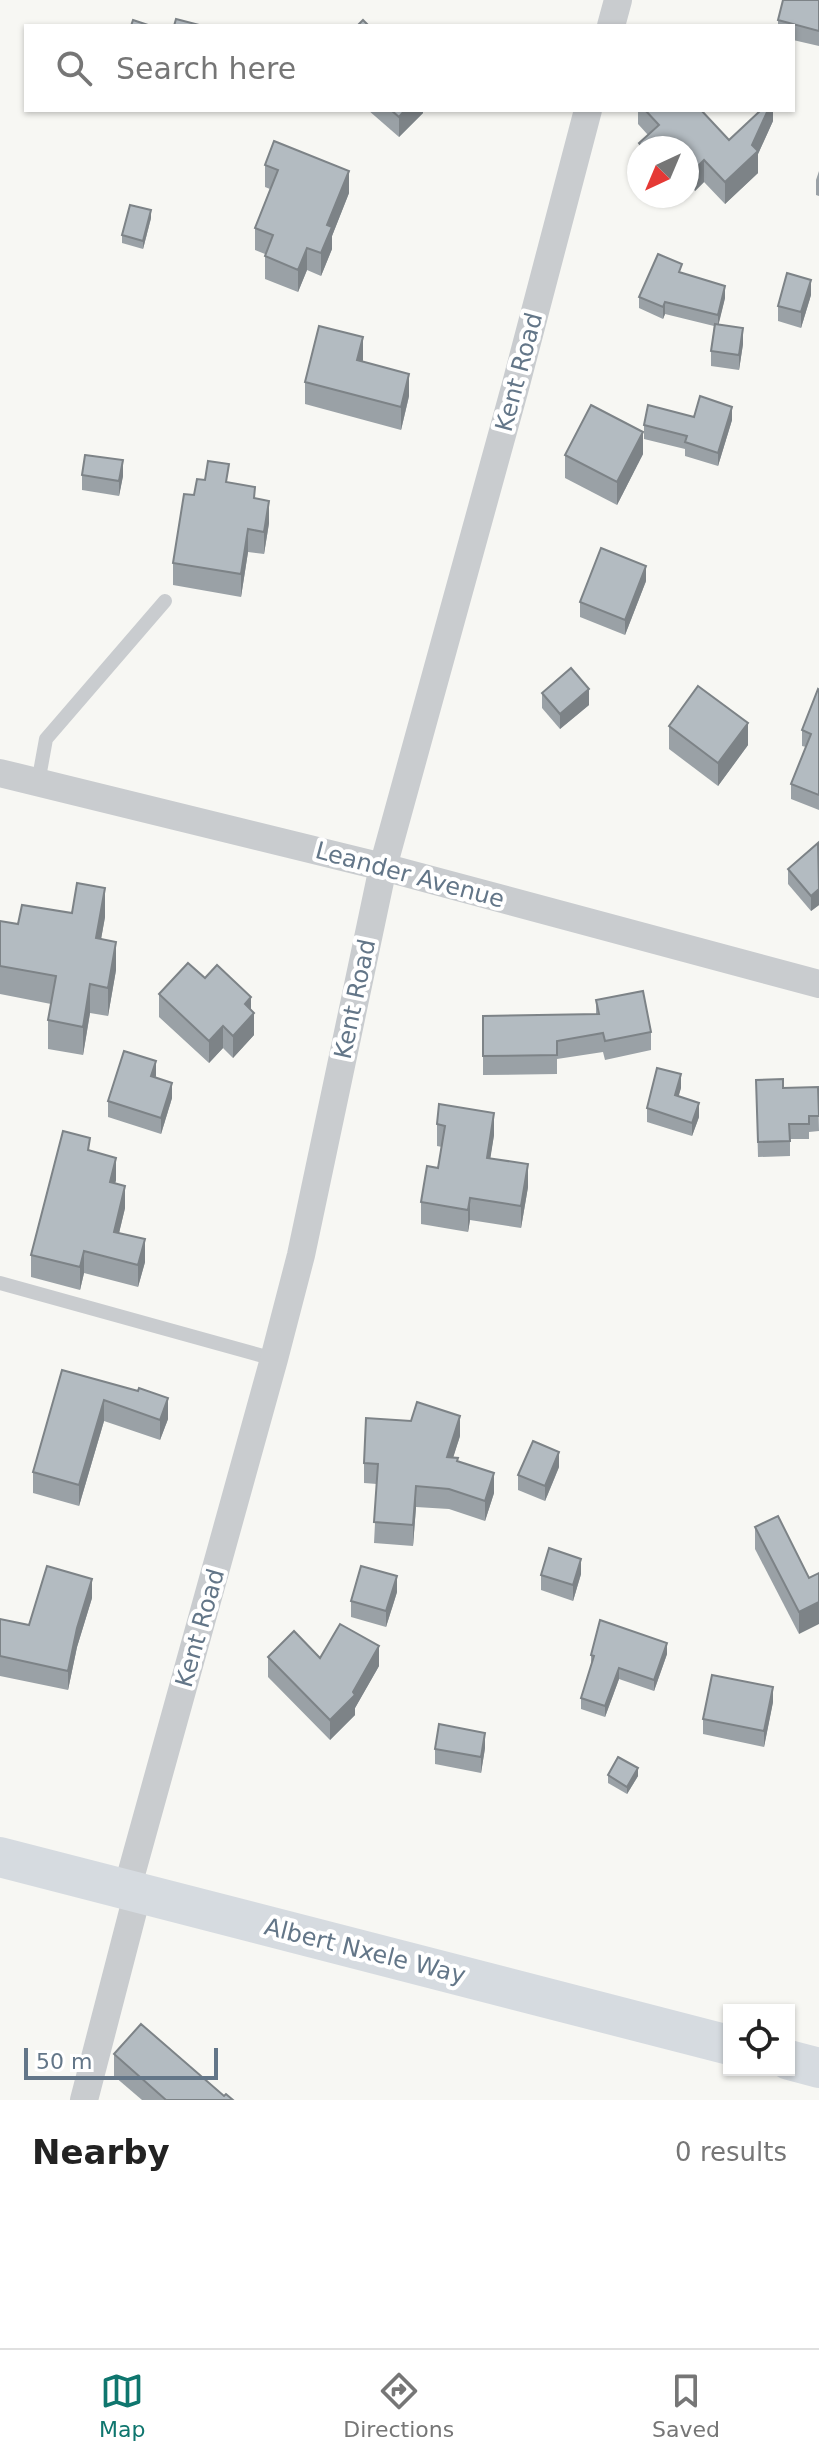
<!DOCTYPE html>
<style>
body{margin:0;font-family:"DejaVu Sans",sans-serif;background:#f2f2f2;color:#222}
.controls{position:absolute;right:24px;bottom:24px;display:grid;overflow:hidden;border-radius:0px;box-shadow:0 2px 6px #0004}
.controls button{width:72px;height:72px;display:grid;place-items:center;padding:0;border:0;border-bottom:2px solid #e0e0e0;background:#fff;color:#222;font:40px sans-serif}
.compass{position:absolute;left:627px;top:136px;width:72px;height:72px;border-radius:50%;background:#fff;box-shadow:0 2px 6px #0004;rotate:224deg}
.scale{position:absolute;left:24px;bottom:20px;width:194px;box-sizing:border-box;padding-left:8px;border:4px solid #637688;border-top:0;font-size:22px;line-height:28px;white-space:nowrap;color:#637688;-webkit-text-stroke:6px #fff;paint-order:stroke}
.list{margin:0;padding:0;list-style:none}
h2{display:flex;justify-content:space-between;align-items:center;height:104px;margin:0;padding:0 32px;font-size:34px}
h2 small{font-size:26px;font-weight:400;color:#767676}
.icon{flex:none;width:44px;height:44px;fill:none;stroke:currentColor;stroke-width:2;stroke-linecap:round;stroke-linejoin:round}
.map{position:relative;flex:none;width:819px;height:2100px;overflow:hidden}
.search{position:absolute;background:#fff;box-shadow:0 2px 6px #0004;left:24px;right:24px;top:24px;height:88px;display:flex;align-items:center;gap:20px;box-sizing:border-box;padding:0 28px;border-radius:0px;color:#767676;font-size:30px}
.sheet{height:248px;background:#fff}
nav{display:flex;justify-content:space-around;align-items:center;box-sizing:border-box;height:112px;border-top:2px solid #e0e0e0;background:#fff;font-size:22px;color:#767676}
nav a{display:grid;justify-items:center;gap:4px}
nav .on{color:#0f766e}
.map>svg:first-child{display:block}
</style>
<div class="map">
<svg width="819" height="2100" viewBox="0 0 819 2100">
<rect width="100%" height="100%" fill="#f7f7f3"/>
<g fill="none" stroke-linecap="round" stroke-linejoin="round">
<g stroke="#c9cccf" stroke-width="14">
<path d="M38,783L46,739L165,601"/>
<path d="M0,1283L274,1359"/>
</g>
<g stroke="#c9cccf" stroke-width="28">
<path d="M611,26L618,0"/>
<path d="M0,773L383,867L819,984"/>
<path d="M127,1889L274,1359L301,1255L383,867L516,384L588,110"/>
<path d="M84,2100L138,1892"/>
</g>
<g stroke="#d6dbe0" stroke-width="40">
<path d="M0,1857L729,2045"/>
<path d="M789,2060L819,2068"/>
</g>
</g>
<g fill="#9aa1a6">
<path d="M819,0V46L793,40V26H778V20Z"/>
<path d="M368,110H423V113L399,137Z"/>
<path d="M638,110H701L729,140L768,110H773V121L758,154V173L725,204L704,182L695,191L687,182V148H639V165V143L648,135L638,124Z"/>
<path d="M265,165L349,193L332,236V249L321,276L307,270L298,292L265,279V254L255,250V228L270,189L265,187Z"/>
<path d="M819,171V196L816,195V180Z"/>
<path d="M151,218L143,249L122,243V235Z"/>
<path d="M682,273L725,298L718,325L743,344L739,370L711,366V351L714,326L665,314L663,319L639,308V297Z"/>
<path d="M811,295L801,328L778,321V306Z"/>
<path d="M363,361L409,396L401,430L305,404V382Z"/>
<path d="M694,417L732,420L718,466L685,456V449L644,439V425Z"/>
<path d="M643,454L617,505L565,478V455Z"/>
<path d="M82,475L123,476L119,496L82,490Z"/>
<path d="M205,480L229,483L255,499L269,523L264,554L248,552L241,597L173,585V563L194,495Z"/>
<path d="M646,581L625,635L580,617V602Z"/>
<path d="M819,690V810L791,799V784L806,747L802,746V730Z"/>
<path d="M542,693L589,705L560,729L542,708Z"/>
<path d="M669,726L748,745L718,786L669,749Z"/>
<path d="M819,844V905L811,911L788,884V869Z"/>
<path d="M72,913L105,917L101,939L116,970L108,1016L90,1013L83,1055L48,1049V1020L51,1004L0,994V921L18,924Z"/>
<path d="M205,978L251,1010L254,1035L233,1058L223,1048L209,1063L159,1017V994Z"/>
<path d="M596,1000L651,1032V1050L605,1060L603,1052L557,1059V1074L483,1075V1016L596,1014Z"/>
<path d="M155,1077L172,1098L161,1134L108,1117V1101Z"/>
<path d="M756,1080L783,1088L818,1087L819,1131L809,1132V1139H790V1156L758,1157Z"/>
<path d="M681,1088L678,1096L699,1117L692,1136L647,1122V1108Z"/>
<path d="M437,1124L494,1135L490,1158L528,1187L521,1228L470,1220L468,1232L421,1224V1202L438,1168L442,1147L437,1146Z"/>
<path d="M90,1151L116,1180L115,1183L125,1208L119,1233L145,1262L138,1287L84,1273L80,1290L31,1277V1255Z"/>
<path d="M62,1370L168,1419L160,1440L104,1421L79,1506L33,1493V1472Z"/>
<path d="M460,1436L453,1457L494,1493L485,1521L449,1509L416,1507L413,1546L374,1543L377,1484L364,1483V1463Z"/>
<path d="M559,1467L545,1501L518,1490V1475Z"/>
<path d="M755,1527L809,1578L799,1634L755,1549Z"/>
<path d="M581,1574L573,1601L541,1590V1575Z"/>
<path d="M397,1592L386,1627L351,1617V1601Z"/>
<path d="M92,1598L77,1647L68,1690L0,1676V1619L29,1625Z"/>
<path d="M667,1654L654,1691L619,1679L605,1717L581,1709V1698L591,1666V1655Z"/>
<path d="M268,1657L320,1658L379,1666L355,1708V1715L330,1740L268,1677Z"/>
<path d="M773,1702L764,1747L703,1734V1719Z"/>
<path d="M485,1748L481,1773L435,1764V1749Z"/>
<path d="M608,1775L638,1776L627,1794L608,1783Z"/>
<path d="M114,2054L224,2096L233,2100H142L114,2076Z"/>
</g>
<g fill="#7d8387">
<path d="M405,110H423V113L399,137V117Z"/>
<path d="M768,110H773V121L758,154V173L725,204V182L752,145Z"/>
<path d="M704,160V182L695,191V169Z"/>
<path d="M349,171V193L332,236V249L321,276V253L327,225Z"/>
<path d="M151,210V218L143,249V241Z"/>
<path d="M307,248V270L298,292V270Z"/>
<path d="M811,280V295L801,328V312Z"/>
<path d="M725,286V298L718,327V315Z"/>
<path d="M665,302V314L663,319V307Z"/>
<path d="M743,328V344L739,370V355Z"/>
<path d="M363,337V360L357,382V360Z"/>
<path d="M409,374V396L401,430V407Z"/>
<path d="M732,407V420L718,466V453Z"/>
<path d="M643,432V454L617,505V482Z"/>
<path d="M123,460V476L119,496V481Z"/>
<path d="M269,501V523L264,554V532Z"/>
<path d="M248,529V552L241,597V574Z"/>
<path d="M646,566V581L625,635V620Z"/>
<path d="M589,689V705L560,729V714Z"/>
<path d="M748,723V745L718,786V763Z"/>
<path d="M105,888V917L96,967V938Z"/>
<path d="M819,889V905L811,911V896Z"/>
<path d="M116,942V970L108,1016V988Z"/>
<path d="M90,984V1013L83,1055V1027Z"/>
<path d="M251,997V1016L254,1013V1035L233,1058V1036L245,1004Z"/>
<path d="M223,1026V1048L209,1063V1041Z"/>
<path d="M156,1061V1076L151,1091V1076Z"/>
<path d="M681,1074V1088L675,1109V1095Z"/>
<path d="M172,1083V1098L161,1134V1118Z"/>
<path d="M699,1103V1117L692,1136V1123Z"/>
<path d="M494,1113V1135L487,1180V1158Z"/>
<path d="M116,1158V1180L110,1204V1182Z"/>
<path d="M528,1164V1187L521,1228V1206Z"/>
<path d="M125,1186V1208L114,1254V1232Z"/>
<path d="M470,1198V1220L468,1232V1210Z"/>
<path d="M145,1239V1262L138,1287V1265Z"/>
<path d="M84,1251V1273L80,1290V1267Z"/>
<path d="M168,1398V1419L160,1440V1420Z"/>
<path d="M104,1400V1421L79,1506V1485Z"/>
<path d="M460,1416V1436L447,1477V1457Z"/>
<path d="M559,1452V1467L545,1501V1486Z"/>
<path d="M494,1473V1493L485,1521V1501Z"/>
<path d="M416,1486V1507L413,1546V1525Z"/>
<path d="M581,1559V1574L573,1601V1585Z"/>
<path d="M397,1576V1592L386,1627V1611Z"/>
<path d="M92,1579V1598L77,1647L68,1690V1671L77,1628Z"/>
<path d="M819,1602V1624L799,1634V1612Z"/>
<path d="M667,1643V1654L654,1691V1680Z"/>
<path d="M379,1646V1666L355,1708V1715L330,1740V1720L353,1692Z"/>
<path d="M619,1668V1679L605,1717V1706Z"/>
<path d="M773,1687V1702L764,1747V1731Z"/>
<path d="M485,1733V1748L481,1773V1757Z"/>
<path d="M638,1768V1776L627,1794V1787Z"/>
</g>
<g fill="#b3bbc1" stroke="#7d8387" stroke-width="2">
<path d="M783,0H819V31L778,20Z"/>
<path d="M176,19L203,26H174Z"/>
<path d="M133,20L151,26H131Z"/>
<path d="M363,20L369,26H357Z"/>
<path d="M391,110H405L399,117Z"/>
<path d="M645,110H701L729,140L761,110H768L752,145L758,151L725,182L704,160L695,169L687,161V148H643L639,143L659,125Z"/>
<path d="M274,141L349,171L327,225L332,227L321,253L307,248L298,270L265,256L273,235L255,228L278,170L265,165Z"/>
<path d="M130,205L151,210L143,241L122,235Z"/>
<path d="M658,254L682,264L679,272L725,286L718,315L665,302L663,307L639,297Z"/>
<path d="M787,273L811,280L801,312L778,306Z"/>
<path d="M715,324L743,328L739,355L711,351Z"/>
<path d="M319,326L363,337L357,360L409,374L401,407L305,382Z"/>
<path d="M700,396L732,407L718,453L685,442L687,436L644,425L648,405L694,417Z"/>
<path d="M591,405L643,432L617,482L565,455Z"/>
<path d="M85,455L123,460L119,481L82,475Z"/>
<path d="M208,461L229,464L226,482L255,487L254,498L269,501L264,532L248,529L241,574L173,563L184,494L194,495L197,479L205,480Z"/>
<path d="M601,548L646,566L625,620L580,602Z"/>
<path d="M571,668L589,689L560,714L542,693Z"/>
<path d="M698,686L748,723L718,763L669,726Z"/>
<path d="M818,689L819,690V795L791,784L811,734L802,730Z"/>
<path d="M818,843L819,889L811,896L788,869Z"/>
<path d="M77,883L105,888L96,938L116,942L108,988L90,984L83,1027L48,1020L56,976L0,966V921L18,924L22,905L72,913Z"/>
<path d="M188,963L205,978L217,965L251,997L245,1004L254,1013L233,1036L223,1026L209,1041L159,994Z"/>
<path d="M643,991L651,1032L605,1041L603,1033L557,1041V1055L483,1056V1016L599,1014L596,1000Z"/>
<path d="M124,1051L156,1061L151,1076L172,1083L161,1118L108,1101Z"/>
<path d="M657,1068L681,1074L675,1095L699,1103L692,1123L647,1108Z"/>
<path d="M783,1079V1088L818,1087L819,1116H809V1124H789L790,1141L758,1142L756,1080Z"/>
<path d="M439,1104L494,1113L487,1158L528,1164L521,1206L470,1198L468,1210L421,1202L427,1166L438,1168L445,1126L437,1124Z"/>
<path d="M63,1131L90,1138L88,1150L116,1158L110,1182L125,1186L114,1232L145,1239L138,1265L84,1251L80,1267L31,1255Z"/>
<path d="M62,1370L138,1391L139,1388L168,1398L160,1420L104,1400L79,1485L33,1472Z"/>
<path d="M417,1402L460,1416L447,1457L458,1458L457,1461L494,1473L485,1501L449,1489L416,1486L413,1525L374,1522L378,1464L364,1463L366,1418L411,1421Z"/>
<path d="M533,1441L559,1452L545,1486L518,1475Z"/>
<path d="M778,1516L809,1578L819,1573V1602L799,1612L755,1527Z"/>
<path d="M549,1548L581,1559L573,1585L541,1575Z"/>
<path d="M47,1566L92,1579L77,1628L68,1671L0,1656V1619L29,1625Z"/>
<path d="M361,1566L397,1576L386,1611L351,1601Z"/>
<path d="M600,1620L667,1643L654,1680L619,1668L605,1706L581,1698L594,1656L591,1655Z"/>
<path d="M340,1624L379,1646L353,1692L355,1695L330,1720L268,1657L294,1631L320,1658Z"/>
<path d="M712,1675L773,1687L764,1731L703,1719Z"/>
<path d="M439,1724L485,1733L481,1757L435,1749Z"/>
<path d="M618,1757L638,1768L627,1787L608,1775Z"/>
<path d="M141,2024L224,2096L226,2094L233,2100H166L114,2054Z"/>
</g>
<g text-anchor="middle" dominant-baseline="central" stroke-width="8" stroke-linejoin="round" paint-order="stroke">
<g font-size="24" fill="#637688" stroke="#fff">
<text transform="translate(519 372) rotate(-75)">Kent Road</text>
<text transform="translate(410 875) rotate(15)">Leander Avenue</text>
<text transform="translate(355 999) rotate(-78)">Kent Road</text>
<text transform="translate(200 1628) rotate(-74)">Kent Road</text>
<text transform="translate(365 1951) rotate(14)">Albert Nxele Way</text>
</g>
</g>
</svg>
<div class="controls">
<button><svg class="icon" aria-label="locate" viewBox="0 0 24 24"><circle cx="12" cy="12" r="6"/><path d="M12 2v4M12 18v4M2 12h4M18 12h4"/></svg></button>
</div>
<svg class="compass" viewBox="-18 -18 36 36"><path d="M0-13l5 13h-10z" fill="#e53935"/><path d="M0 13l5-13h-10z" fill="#767676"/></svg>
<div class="scale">50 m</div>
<div class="search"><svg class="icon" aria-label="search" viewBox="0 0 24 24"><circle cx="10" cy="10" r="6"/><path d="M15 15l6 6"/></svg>Search here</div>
</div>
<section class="sheet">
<h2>Nearby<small>0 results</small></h2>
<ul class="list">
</ul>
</section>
<nav>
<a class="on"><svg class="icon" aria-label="map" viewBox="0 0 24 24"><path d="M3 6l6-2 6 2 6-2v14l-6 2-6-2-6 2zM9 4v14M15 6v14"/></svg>Map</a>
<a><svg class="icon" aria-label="directions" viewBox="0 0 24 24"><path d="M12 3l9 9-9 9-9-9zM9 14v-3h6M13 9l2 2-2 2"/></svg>Directions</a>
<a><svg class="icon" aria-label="saved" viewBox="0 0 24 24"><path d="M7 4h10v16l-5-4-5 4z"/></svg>Saved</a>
</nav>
